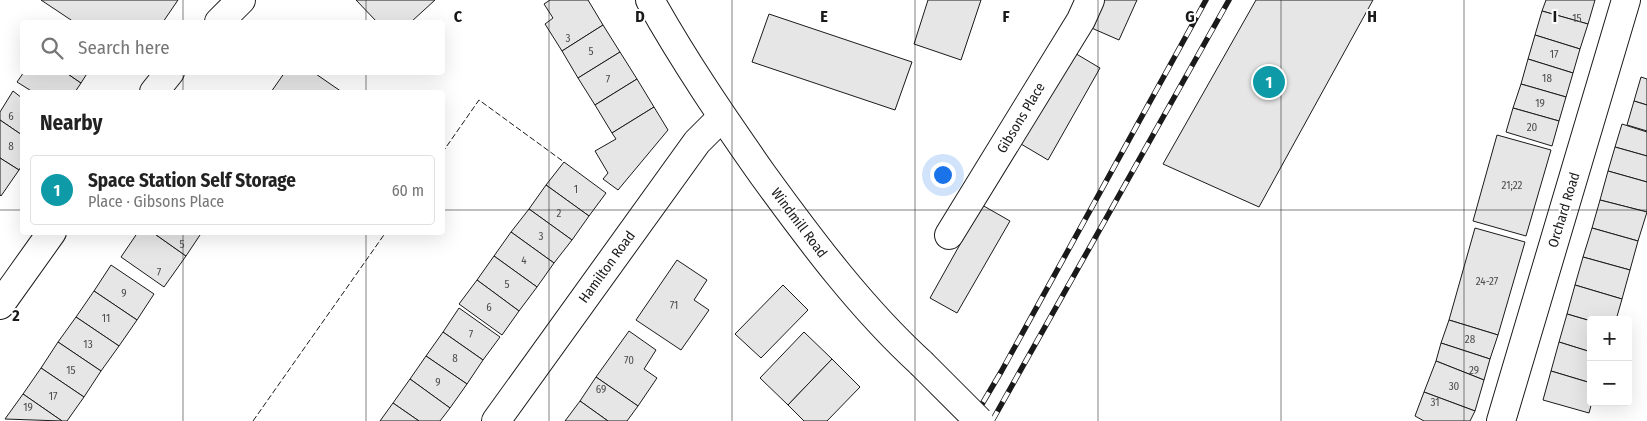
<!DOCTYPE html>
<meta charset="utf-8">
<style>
body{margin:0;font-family:"Fira Sans Condensed",sans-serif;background:#f2f2f2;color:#222}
.controls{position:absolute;right:15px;bottom:15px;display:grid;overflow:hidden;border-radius:5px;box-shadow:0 5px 20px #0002}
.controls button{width:45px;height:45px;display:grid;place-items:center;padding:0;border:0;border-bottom:1px solid #e0e0e0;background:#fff;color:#222;font:25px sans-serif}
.you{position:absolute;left:942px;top:174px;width:18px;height:18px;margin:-12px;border:4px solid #fff;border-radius:50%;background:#1a73e8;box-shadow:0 0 0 8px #1a73e833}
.badge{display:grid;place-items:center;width:32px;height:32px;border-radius:50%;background:#ea580c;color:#fff;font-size:16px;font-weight:700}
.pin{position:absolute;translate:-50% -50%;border:2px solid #fff;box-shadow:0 1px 5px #0006}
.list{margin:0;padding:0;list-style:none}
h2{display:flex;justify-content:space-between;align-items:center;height:65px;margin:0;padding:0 20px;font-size:21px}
h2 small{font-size:16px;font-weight:400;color:#767676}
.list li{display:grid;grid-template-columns:32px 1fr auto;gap:15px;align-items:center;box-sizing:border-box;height:70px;margin:0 10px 10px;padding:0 10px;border:1px solid #e0e0e0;border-radius:5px}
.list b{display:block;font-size:19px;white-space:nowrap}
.list p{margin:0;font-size:16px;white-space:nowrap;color:#767676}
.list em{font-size:16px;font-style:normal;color:#767676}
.icon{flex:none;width:28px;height:28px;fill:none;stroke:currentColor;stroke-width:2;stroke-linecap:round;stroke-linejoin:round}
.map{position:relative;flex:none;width:1647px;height:421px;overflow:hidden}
.search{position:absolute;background:#fff;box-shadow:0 5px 20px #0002;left:20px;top:20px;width:425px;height:55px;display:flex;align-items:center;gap:12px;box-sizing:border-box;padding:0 18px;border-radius:5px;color:#767676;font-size:19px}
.panel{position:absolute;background:#fff;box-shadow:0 5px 20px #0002;left:20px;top:90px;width:425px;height:145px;border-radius:5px}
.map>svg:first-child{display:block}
</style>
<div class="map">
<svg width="1647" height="421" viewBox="0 0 1647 421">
<rect width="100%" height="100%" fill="#fff"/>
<g fill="#e6e6e6" stroke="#1a1a1a">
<path d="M41,0H178L163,22H74Z"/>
<path d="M356,0H435L411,22H377Z"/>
<path d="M550,0H588L603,25L562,51L545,24L553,18L544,4Z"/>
<path d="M928,0H981L961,60L914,44Z"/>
<path d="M1099,0H1137L1119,40L1087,26Z"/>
<path d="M1256,0H1373L1259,207L1163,164Z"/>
<path d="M1546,0H1595L1588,24L1542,11Z"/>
<path d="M1542,11L1588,24L1580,49L1535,35Z"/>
<path d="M769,14L912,62L895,110L752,62Z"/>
<path d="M603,25L620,52L578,78L562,51Z"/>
<path d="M1535,35L1580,49L1573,73L1528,59Z"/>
<path d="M620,52L637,79L595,105L578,78Z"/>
<path d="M1073,52L1100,68L1048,160L1021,144Z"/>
<path d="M1528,59L1573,73L1566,97L1521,84Z"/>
<path d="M24,72H65L81,83L75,92H33L17,82Z"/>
<path d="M65,72H88L81,83Z"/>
<path d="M285,72H313L342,92H271Z"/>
<path d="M1641,77L1647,79V105L1634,101Z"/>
<path d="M637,79L654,107L612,133L595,105Z"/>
<path d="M1521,84L1566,97L1559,121L1513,108Z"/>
<path d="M13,91L22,98V135L0,120V112Z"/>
<path d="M1634,101L1647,105V131L1627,125Z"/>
<path d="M654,107L668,130L618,190L603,179L608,173L595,151L616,139L612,133Z"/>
<path d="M1513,108L1559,121L1552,146L1506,132Z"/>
<path d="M0,120L22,135V165L19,170L0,158Z"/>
<path d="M1622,124L1647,132V156L1615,147Z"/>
<path d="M1497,135L1551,150L1526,236L1473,221Z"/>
<path d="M1615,147L1647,156V182L1608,171Z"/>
<path d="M0,158L19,170L1,196L0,195Z"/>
<path d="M564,162L606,193L589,216L546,185Z"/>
<path d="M1608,171L1647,182V212L1600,200Z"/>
<path d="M546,185L589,216L572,240L529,209Z"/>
<path d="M1600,200L1647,212L1638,241L1592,228Z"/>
<path d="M982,205L1010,221L957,313L930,298Z"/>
<path d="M529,209L572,240L554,263L511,232Z"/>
<path d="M1475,228L1525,242L1498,335L1449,320Z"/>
<path d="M1592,228L1638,241L1630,270L1583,257Z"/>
<path d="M138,232H152L186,256L164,287L121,257Z"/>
<path d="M152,232H202L186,256Z"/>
<path d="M511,232L554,263L537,287L494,256Z"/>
<path d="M494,256L537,287L519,311L477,280Z"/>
<path d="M1583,257L1630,270L1622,299L1575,285Z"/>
<path d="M677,260L707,280L694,300L709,310L681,350L636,320Z"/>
<path d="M111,265L154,294L137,320L94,291Z"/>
<path d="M477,280L519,311L502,335L459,304Z"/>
<path d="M783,285L808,310L761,358L735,334Z"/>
<path d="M1575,285L1622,299L1616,320L1591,321L1567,314Z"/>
<path d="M94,291L137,320L119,346L76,317Z"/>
<path d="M459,308L500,337L483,360L443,332Z"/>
<path d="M1567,314L1591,321V352L1559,342Z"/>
<path d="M76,317L119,346L101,371L58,342Z"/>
<path d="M1449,320L1498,335L1490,359L1441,343Z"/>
<path d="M629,331L656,350L644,369L657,378L638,406L596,377Z"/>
<path d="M443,332L483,360L467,384L426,356Z"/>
<path d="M804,332L832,359L788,405L760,378Z"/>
<path d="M58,342L101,371L84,397L41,368Z"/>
<path d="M1559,342L1591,352V383L1551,371Z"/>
<path d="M1441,343L1490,359L1484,380L1436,361Z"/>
<path d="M426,356L467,384L450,408L410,379Z"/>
<path d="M832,359L860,387L827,421H804L788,405Z"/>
<path d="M1436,361L1484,380L1475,411L1424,392Z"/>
<path d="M41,368L84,397L67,421H62L23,394Z"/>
<path d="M1551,371L1591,383L1592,402L1589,413L1543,400Z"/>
<path d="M596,377L638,406L627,421H608L580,401Z"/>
<path d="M410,379L450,408L440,421H419L393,403Z"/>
<path d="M1424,392L1475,411L1470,421H1424L1415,416Z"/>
<path d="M23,394L62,421L5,419Z"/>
<path d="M580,401L608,421H565Z"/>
<path d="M393,403L419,421H380Z"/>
</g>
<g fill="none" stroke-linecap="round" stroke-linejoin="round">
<g stroke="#1a1a1a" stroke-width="30">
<g id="minor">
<path d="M219,22L241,0"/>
<path d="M154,92L170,72"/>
<path d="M949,235L1081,20L1090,0"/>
<path d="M0,305L52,232"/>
<path d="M496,421L697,142L722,117"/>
<path d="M1501,421L1626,0"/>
</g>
</g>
<g stroke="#1a1a1a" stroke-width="30">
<path id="major" d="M650,0C684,61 723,118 763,175C811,241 861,308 921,363"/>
</g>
<use href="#minor" stroke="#fff" stroke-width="28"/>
<use href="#major" stroke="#fff" stroke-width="28"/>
<g stroke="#1a1a1a" stroke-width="5.5">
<g id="rail">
<path d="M972,421L1001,372L1206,0"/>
<path d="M992,421L1229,0"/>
</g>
</g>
<use href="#rail" stroke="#fff" stroke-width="4" stroke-dasharray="11" stroke-linecap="butt"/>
<g stroke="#1a1a1a" stroke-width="30" stroke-linecap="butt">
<path id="major-bridge" d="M921,363L979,421"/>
</g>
<use href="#major-bridge" stroke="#fff" stroke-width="28"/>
<g stroke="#1a1a1a" stroke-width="1" stroke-dasharray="6 2.5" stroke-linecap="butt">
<path d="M442,153L479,100L564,162"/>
<path d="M253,421L386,232"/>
</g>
</g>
<path fill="none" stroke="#1a1a1a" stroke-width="1" stroke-opacity="0.55" d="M183,0V22M366,0V22M549,0V421M732,0V421M915,0V421M1098,0V421M1281,0V421M1464,0V421M183,72V92M366,72V92M0,210H22M442,210H1647M183,232V421M366,232V421"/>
<g text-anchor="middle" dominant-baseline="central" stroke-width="4" stroke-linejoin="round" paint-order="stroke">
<g font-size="11" fill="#4d4d4d">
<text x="1577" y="18">15</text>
<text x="568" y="38">3</text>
<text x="591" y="51">5</text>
<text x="1554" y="54">17</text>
<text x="1547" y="78">18</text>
<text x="608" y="79">7</text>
<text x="1540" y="103">19</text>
<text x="11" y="116">6</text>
<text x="1532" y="127">20</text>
<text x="11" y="146">8</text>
<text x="1512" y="185">21;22</text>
<text x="576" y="189">1</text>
<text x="559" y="213">2</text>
<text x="541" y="236">3</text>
<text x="182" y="244">5</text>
<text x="524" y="260">4</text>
<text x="159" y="272">7</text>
<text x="1487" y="281">24-27</text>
<text x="507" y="284">5</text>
<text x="124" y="293">9</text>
<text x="674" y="305">71</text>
<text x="489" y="307">6</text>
<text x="106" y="318">11</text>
<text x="471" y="334">7</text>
<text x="1470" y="339">28</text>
<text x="88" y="344">13</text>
<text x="455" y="358">8</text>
<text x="629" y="360">70</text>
<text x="71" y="370">15</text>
<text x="1474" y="370">29</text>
<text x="438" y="382">9</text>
<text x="1454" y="386">30</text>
<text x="601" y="389">69</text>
<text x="53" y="396">17</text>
<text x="1435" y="402">31</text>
<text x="28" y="407">19</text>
</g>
<g font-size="14" fill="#1a1a1a" stroke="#fff">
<text transform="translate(1021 118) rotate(-59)">Gibsons Place</text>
<text transform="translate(1564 210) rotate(-73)">Orchard Road</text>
<text transform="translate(799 223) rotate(53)">Windmill Road</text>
<text transform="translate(607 267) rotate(-54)">Hamilton Road</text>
</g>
</g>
<g font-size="16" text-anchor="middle" font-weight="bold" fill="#1a1a1a" stroke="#fff" stroke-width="4" stroke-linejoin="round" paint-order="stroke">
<text x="458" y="22">C</text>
<text x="640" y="22">D</text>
<text x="824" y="22">E</text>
<text x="1006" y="22">F</text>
<text x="1190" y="22">G</text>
<text x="1372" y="22">H</text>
<text x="1555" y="22">I</text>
<text x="16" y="321">2</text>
</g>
</svg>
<div class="controls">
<button>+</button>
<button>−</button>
</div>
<div class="you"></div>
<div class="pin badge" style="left:1269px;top:82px;background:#0f9aa8">1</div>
<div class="search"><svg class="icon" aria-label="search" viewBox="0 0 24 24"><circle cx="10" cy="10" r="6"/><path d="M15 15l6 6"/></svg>Search here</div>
<section class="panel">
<h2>Nearby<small></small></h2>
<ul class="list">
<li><span class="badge" style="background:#0f9aa8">1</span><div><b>Space Station Self Storage</b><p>Place · Gibsons Place</p></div><em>60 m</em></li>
</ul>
</section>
</div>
